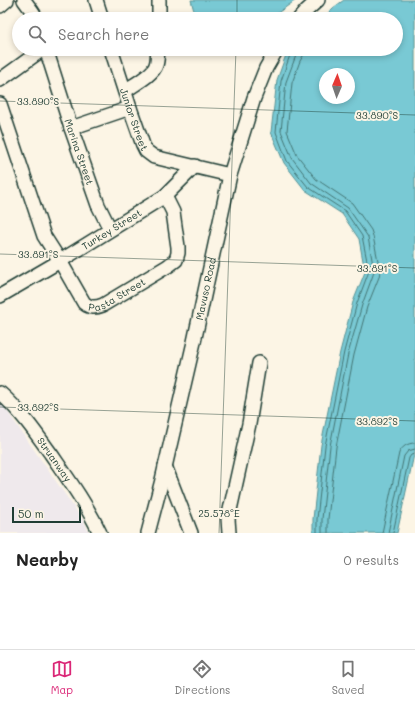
<!DOCTYPE html>
<meta charset="utf-8">
<style>
body{margin:0;font-family:Mali,sans-serif;background:#f6f6f6;color:#222}
.compass{position:absolute;left:319px;top:68px;width:36px;height:36px;border-radius:50%;background:#fff;box-shadow:0 2px 6px #0003;rotate:2deg}
.scale{position:absolute;left:12px;bottom:10px;width:69px;box-sizing:border-box;padding-left:4px;border:2px solid #1f3d34;border-top:0;font-size:11px;line-height:14px;white-space:nowrap;color:#1f3d34;-webkit-text-stroke:3px #fcf5e5;paint-order:stroke}
.list{margin:0;padding:0;list-style:none}
h2{display:flex;justify-content:space-between;align-items:center;height:52px;margin:0;padding:0 16px;font-size:17px}
h2 small{font-size:13px;font-weight:400;color:#767676}
.icon{flex:none;width:22px;height:22px;fill:none;stroke:currentColor;stroke-width:2;stroke-linecap:round;stroke-linejoin:round}
.map{position:relative;flex:none;width:415px;height:533px;overflow:hidden}
.search{position:absolute;background:#fff;box-shadow:0 2px 6px #0003;left:12px;right:12px;top:12px;height:44px;display:flex;align-items:center;gap:10px;box-sizing:border-box;padding:0 14px;border-radius:22px;color:#767676;font-size:15px}
.sheet{height:116px;background:#fff}
nav{display:flex;justify-content:space-around;align-items:center;box-sizing:border-box;height:56px;border-top:1px solid #e0e0e0;background:#fff;font-size:11px;color:#767676}
nav a{display:grid;justify-items:center;gap:2px}
nav .on{color:#db2777}
.map>svg:first-child{display:block}
</style>
<div class="map">
<svg width="415" height="533" viewBox="0 0 415 533">
<rect width="100%" height="100%" fill="#fcf5e5"/>
<filter id="ink" filterUnits="userSpaceOnUse"><feTurbulence type="fractalNoise" baseFrequency=".025" numOctaves="2"/><feDisplacementMap in="SourceGraphic" scale="8" xChannelSelector="R" yChannelSelector="G"/><feConvolveMatrix kernelMatrix="1 2 1 2 8 2 1 2 1" color-interpolation-filters="sRGB"/></filter>
<g filter="url(#ink)">
<path fill="#efe9ec" d="M0,401L85,523L89,533H0Z"/>
<g fill="#79c9d4" stroke="#559194" fill-rule="evenodd">
<path d="M191,0H296L269,19H206L194,11Z"/>
<path d="M344,0H415V450L397,533H313V519L321,445L340,352L353,302L365,272L359,239L342,214L305,190L284,163L271,132L277,80L287,52L291,49H396V19H322L333,8ZM325,74H349V98H325Z"/>
</g>
<g fill="none" stroke-linecap="round" stroke-linejoin="round">
<g stroke="#437574" stroke-width="1">
<path d="M293,49V52L290,55L281,81L276,132L287,161L308,187L345,211L362,236L369,271L357,303L344,352L325,446L317,519V533"/>
<path d="M298,49V53L295,58L286,82L281,131L292,158L311,183L348,208L366,234L368,237L374,271L373,275L362,305L348,354L330,446L322,519V533"/>
<path d="M304,49L303,56L300,61L292,83L287,131L297,155L316,179L352,203L371,230L373,236L380,271L379,277L367,307L354,355L336,447L328,519V533"/>
<path d="M382,533L399,453C402,447 407,443 415,443"/>
<path d="M388,533L404,456L408,451L415,449"/>
<path d="M393,533L409,458L411,455L415,454"/>
</g>
<g stroke="#1f3d34" stroke-width="16">
<g id="minor">
<path d="M24,0L32,11L37,19"/>
<path d="M96,0L102,19"/>
<path d="M159,0V19"/>
<path d="M0,6L7,0"/>
<path d="M299,19L306,11L318,0"/>
<path id="s1" d="M46,49L71,128L98,205L110,229"/>
<path id="s2" d="M111,49L130,108L143,145L146,151L154,157L230,175"/>
<path d="M0,80L43,49"/>
<path d="M125,91C133,85 153,75 156,65C158,60 157,54 158,49"/>
<path id="s3" d="M0,104L44,236L60,261L84,303C90,308 95,308 103,305L168,266L176,260L178,253V247L173,212L165,196"/>
<path d="M71,128L130,108"/>
<path id="s4" d="M0,296L60,261L165,196L195,166"/>
<path id="s5" d="M0,393C20,410 36,433 51,454C69,480 87,505 100,533"/>
<path d="M165,466L191,533"/>
<path id="s6" d="M148,533L162,480L194,342L230,175L254,98L266,68L277,49"/>
<path d="M229,533L228,519L249,424L259,363"/>
</g>
</g>
<use href="#minor" stroke="#fcf5e5" stroke-width="13"/>
</g>
</g>
<path fill="none" stroke="#1f3d34" stroke-width="1" stroke-opacity="0.45" d="M237,19V0M0,101L415,115M0,254L415,268M0,407L415,421M219,533L236,49"/>
<g text-anchor="middle" dominant-baseline="central" stroke-width="4" stroke-linejoin="round" paint-order="stroke">
<g font-size="10" fill="#1f3d34" stroke="#fcf5e5">
<text stroke="none"><textPath href="#s2" startOffset="74">Junior Street</textPath></text>
<text stroke="none"><textPath href="#s1" startOffset="108">Marina Street</textPath></text>
<text stroke="none"><textPath href="#s4" startOffset="130">Turkey Street</textPath></text>
<text stroke="none"><textPath href="#s6" startOffset="251">Mavuso Road</textPath></text>
<text stroke="none"><textPath href="#s3" startOffset="254">Pasta Street</textPath></text>
<text stroke="none"><textPath href="#s5" startOffset="86">Struanway</textPath></text>
</g>
</g>
<g font-size="10" text-anchor="middle" fill="#1f3d34" stroke="#fcf5e5" stroke-width="4" stroke-linejoin="round" paint-order="stroke">
<text x="38" y="105">33.890°S</text>
<text x="377" y="119">33.890°S</text>
<text x="38" y="258">33.891°S</text>
<text x="377" y="272">33.891°S</text>
<text x="38" y="411">33.892°S</text>
<text x="377" y="425">33.892°S</text>
<text x="219" y="517">25.578°E</text>
</g>
</svg>
<svg class="compass" viewBox="-18 -18 36 36"><path d="M0-13l5 13h-10z" fill="#e53935"/><path d="M0 13l5-13h-10z" fill="#767676"/></svg>
<div class="scale">50 m</div>
<div class="search"><svg class="icon" aria-label="search" viewBox="0 0 24 24"><circle cx="10" cy="10" r="6"/><path d="M15 15l6 6"/></svg>Search here</div>
</div>
<section class="sheet">
<h2>Nearby<small>0 results</small></h2>
<ul class="list">
</ul>
</section>
<nav>
<a class="on"><svg class="icon" aria-label="map" viewBox="0 0 24 24"><path d="M3 6l6-2 6 2 6-2v14l-6 2-6-2-6 2zM9 4v14M15 6v14"/></svg>Map</a>
<a><svg class="icon" aria-label="directions" viewBox="0 0 24 24"><path d="M12 3l9 9-9 9-9-9zM9 14v-3h6M13 9l2 2-2 2"/></svg>Directions</a>
<a><svg class="icon" aria-label="saved" viewBox="0 0 24 24"><path d="M7 4h10v16l-5-4-5 4z"/></svg>Saved</a>
</nav>
